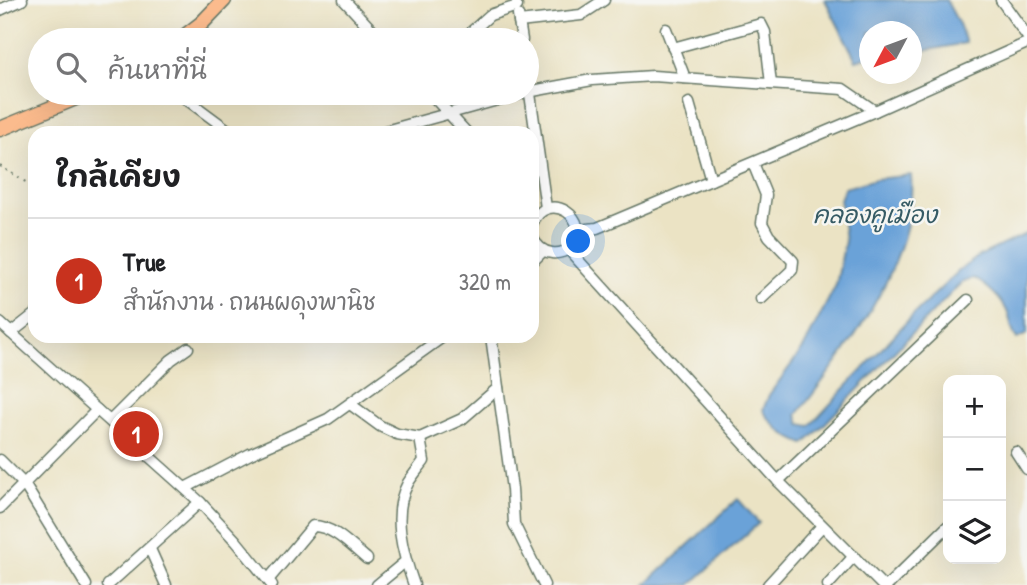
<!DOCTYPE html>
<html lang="th">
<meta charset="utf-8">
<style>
body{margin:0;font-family:"Patrick Hand","Playpen Sans Thai",sans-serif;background:#f6f6f6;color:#202124}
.controls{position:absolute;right:21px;bottom:21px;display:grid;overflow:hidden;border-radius:14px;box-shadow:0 7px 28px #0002}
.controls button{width:63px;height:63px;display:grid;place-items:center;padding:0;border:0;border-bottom:2px solid #e0e0e0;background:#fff;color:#202124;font:35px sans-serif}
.compass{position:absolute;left:859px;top:21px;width:63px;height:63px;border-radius:50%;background:#fff;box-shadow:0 7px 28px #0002;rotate:229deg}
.you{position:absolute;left:579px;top:242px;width:24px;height:24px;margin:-18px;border:5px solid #fff;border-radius:50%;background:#1a73e8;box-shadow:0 0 0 10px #1a73e833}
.badge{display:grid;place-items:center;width:46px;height:46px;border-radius:50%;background:#c8321e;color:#fff;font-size:23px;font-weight:700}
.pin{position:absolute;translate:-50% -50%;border:4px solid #fff;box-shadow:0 2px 7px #0006}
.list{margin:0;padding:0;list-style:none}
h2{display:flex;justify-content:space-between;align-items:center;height:91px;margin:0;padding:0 28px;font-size:30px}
h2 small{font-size:23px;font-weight:400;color:#757577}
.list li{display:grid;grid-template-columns:46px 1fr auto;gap:21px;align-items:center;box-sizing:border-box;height:126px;padding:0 28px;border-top:2px solid #e0e0e0}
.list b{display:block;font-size:26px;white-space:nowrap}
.list p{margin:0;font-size:23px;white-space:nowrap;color:#757577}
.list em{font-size:23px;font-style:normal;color:#757577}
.icon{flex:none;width:38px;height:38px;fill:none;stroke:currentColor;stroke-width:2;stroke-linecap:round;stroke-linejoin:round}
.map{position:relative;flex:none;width:1027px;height:585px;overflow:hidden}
.search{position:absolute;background:#fff;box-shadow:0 7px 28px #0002;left:28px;top:28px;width:511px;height:77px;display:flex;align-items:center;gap:18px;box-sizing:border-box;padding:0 24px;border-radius:38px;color:#757577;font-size:26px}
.panel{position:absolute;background:#fff;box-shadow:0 7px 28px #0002;left:28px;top:126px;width:511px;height:217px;border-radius:21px}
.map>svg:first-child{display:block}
</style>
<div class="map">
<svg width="1027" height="585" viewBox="0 0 1027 585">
<rect width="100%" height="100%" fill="#f6f6f2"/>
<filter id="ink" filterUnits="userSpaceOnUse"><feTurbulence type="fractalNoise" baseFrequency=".0143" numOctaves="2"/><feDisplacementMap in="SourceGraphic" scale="14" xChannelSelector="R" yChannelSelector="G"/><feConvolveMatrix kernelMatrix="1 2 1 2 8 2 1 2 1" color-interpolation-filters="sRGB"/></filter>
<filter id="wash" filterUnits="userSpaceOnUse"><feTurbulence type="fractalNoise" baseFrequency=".00686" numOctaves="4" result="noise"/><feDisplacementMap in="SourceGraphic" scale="28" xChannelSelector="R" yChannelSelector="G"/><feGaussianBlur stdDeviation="1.57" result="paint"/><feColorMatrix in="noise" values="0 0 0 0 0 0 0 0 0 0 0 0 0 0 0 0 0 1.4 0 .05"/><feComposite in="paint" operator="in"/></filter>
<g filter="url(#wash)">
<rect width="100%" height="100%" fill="#ebe3c4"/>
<g fill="#6aa2d8" stroke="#447086" stroke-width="2">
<path d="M825,0H946L959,24L966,43L912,53V32H870L869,56L856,60Z"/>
<path d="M911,175C918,261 846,350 797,415L800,424L810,426L913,315L962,268L981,255L1027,233V334L1017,339C1009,328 1012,322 1007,311C1000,297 987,286 974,278L962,282L813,436L804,444C786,437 772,426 763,410L769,395L804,347L836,285L845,241L840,200L844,188L876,179Z"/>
<path d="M738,499L759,523L690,585H645Z"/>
</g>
</g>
<g filter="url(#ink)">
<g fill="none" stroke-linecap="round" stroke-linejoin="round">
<g stroke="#676" stroke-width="13">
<g id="minor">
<path d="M344,0L381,40"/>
<path d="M1001,0L1027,36"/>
<path d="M0,10L22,0"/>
<path d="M518,15L522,40"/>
<path d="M519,22L581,15L604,0"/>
<path d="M666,29L685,78"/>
<path d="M462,40L490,15L517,6"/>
<path d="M673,48L761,24L765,32L771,84"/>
<path d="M527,72L546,208"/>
<path d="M527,92L592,80L653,76L843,89L875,111"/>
<path d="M181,93L186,99L232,133"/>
<path d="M430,93L467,133"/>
<path d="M689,103L711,180"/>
<path d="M378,133L523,93"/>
<path d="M753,163L766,195L762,223L769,236L793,261L792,270L761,299"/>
<path d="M532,224C548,187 594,220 572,246C567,251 559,254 552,253C542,252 536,245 532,237"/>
<path d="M578,230L597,228L875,111L1027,43"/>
<path d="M568,249L778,481L882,585"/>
<path d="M532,262L543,251"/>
<path d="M0,323L200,502L236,541L272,585"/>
<path d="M11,333L35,314"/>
<path d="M491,336L512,489L514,524L544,585"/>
<path d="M350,404L380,426L397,434L420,438L462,419L498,388"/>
<path d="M111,420L171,360L188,348"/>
<path d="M1016,452L1027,469"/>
<path d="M0,460L24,484L86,585"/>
<path d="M778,481L968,300"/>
<path d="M185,488L250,454L328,419L444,336"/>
<path d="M0,508L97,410"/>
<path d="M150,549L166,585"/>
<path d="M268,580L313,526C334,526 352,547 367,559"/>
<path d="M108,585L200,502"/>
<path d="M377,585L406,561"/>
<path d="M414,585C403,554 391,514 408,483C412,476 419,468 424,461L420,438"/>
<path d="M768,585L822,526"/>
<path d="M828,585L854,556"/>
<path d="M888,585L948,526"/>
</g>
</g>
<g stroke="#676" stroke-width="17">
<g id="major">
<path d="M180,40L202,23L224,0"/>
<path d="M0,129L88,93"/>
</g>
</g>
<path stroke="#676" stroke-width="2" stroke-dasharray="2 5" stroke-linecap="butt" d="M0,166L35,188"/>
<use href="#minor" stroke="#fff" stroke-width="10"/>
<use href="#major" stroke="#fbbb8d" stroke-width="14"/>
</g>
</g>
<g text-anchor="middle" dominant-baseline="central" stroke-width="5" stroke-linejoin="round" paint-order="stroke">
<g font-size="24" font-style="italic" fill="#365b65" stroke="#f6f6f2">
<text x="875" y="214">คลองคูเมือง</text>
</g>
</g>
</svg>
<div class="controls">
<button>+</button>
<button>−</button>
<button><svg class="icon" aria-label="layers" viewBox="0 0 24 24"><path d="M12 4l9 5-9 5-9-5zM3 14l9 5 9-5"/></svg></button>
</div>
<svg class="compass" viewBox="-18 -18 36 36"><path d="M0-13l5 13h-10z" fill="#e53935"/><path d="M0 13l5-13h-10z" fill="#757577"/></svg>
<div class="you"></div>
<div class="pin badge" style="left:136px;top:434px">1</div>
<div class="search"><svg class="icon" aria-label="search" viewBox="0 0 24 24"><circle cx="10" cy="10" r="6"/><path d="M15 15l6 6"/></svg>ค้นหาที่นี่</div>
<section class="panel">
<h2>ใกล้เคียง<small></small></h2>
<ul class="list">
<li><span class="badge">1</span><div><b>True</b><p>สำนักงาน · ถนนผดุงพานิช</p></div><em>320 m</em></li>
</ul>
</section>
</div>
